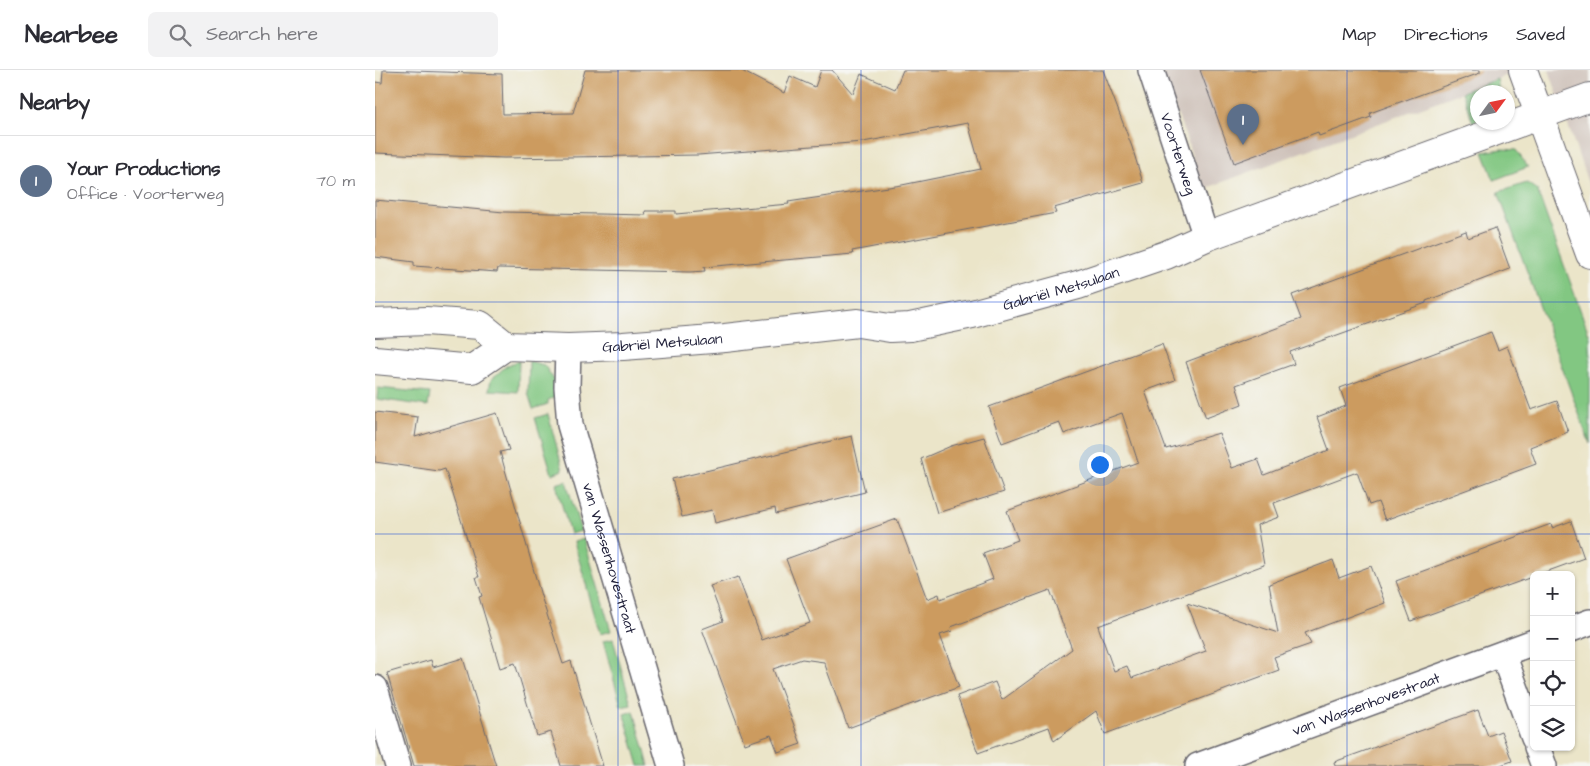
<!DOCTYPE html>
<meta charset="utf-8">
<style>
body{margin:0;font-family:"Architects Daughter",sans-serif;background:#f2f2f3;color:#2b2b33}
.controls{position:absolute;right:15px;bottom:15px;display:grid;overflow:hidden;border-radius:8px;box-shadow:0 1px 4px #0004}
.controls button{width:45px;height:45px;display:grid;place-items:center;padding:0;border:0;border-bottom:1px solid #e1e1e2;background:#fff;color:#2b2b33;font:25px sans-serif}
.compass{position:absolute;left:1095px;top:15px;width:45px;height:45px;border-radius:50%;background:#fff;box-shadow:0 1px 4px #0004;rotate:57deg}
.you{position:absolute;left:724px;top:394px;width:18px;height:18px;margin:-12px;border:4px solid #fff;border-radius:50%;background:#1a73e8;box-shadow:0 0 0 8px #1a73e833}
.badge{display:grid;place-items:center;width:32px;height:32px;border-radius:50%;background:#1f6fb2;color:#fff;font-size:16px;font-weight:700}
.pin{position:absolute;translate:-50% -41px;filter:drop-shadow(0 1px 2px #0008)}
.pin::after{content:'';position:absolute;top:26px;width:18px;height:15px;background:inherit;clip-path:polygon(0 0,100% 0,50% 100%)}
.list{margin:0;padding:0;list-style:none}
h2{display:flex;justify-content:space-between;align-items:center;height:65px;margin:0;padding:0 20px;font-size:21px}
h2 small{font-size:16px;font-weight:400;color:#7c7c81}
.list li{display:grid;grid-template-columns:32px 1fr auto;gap:15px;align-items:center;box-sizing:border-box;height:90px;padding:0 20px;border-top:1px solid #e1e1e2}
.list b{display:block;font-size:19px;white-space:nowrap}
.list p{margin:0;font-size:16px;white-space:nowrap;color:#7c7c81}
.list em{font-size:16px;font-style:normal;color:#7c7c81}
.icon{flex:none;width:28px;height:28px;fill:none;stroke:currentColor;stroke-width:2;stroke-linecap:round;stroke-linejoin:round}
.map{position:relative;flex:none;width:1215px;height:696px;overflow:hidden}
header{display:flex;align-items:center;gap:30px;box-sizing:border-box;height:70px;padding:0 25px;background:#fff;border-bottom:1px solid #e1e1e2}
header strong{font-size:24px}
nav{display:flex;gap:28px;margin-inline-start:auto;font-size:18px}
.search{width:350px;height:45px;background:#f2f2f3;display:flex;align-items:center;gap:12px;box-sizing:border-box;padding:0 18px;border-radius:8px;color:#7c7c81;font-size:19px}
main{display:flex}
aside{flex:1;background:#fff}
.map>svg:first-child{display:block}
</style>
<header>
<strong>Nearbee</strong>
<div class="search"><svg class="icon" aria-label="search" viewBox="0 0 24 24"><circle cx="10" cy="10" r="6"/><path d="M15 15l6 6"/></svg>Search here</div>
<nav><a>Map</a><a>Directions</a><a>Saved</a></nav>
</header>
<main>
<aside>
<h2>Nearby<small></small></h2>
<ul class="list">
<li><span class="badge" style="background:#5c6f8a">1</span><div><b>Your Productions</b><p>Office · Voorterweg</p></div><em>70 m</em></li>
</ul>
</aside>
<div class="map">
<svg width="1215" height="696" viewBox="0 0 1215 696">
<rect width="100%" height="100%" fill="#f6f6f2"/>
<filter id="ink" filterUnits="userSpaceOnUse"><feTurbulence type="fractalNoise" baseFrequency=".02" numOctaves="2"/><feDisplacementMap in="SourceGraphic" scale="10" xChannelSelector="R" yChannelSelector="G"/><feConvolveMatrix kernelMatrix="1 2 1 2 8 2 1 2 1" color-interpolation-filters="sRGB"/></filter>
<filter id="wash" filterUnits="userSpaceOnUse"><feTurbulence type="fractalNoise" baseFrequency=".0096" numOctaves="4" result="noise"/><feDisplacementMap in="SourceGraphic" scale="20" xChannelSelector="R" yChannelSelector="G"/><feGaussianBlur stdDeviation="1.12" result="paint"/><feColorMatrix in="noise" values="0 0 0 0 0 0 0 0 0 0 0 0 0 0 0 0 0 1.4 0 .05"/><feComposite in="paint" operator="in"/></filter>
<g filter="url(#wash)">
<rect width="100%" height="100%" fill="#ebe5c9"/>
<g fill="#cec1b9">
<path d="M787,0H1146L829,119Z"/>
<path d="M1174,0H1215V119Z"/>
</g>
<g fill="#82c782" stroke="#52745e">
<path d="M1122,9L1124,22H1102V50L1098,53L1087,22Z"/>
<path d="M1127,79L1141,80L1153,97L1119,110L1108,82Z"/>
<path d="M1152,113L1162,120L1215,267V374L1123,122Z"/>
<path d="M144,291L143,322L114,320L116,310L131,296Z"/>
<path d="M154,291L169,295L180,311L181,327L173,330V334L158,339L153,323Z"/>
<path d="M3,318L55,323L53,336L2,329Z"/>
<path d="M173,344L188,400L177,404L160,348Z"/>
<path d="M191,411L206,461L195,464L181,414Z"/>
<path d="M209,469L236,561L225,564L199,472Z"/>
<path d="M238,569L256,634L246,636L228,571Z"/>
<path d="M259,641L274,696H264L249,644Z"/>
</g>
<g id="blocks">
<g fill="#cc9b5f">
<path d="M8,0L127,4L128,44L198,43L210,0H365L409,23L415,6L440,17L446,0H457L478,24L486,4L520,19L528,0H728L757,77L768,113L679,138L681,143L477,181L478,184L329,197L330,201L315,202L123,198L122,202L39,196V192L0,187V130L129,142L271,145L270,141H301V144L414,134L413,132L527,115L606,99L593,53L488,72L323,85L129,88L0,83V12L7,13Z"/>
<path d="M825,0H1105V3L995,43L996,47L944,66L943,62L859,93Z"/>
<path d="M1120,158L1135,199L1051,231V233L915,282L919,294L861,315L867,334L831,348L811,292L926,249L917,225L1091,161L1093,168Z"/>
<path d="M1116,262L1123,280L1132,276L1156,340L1182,331L1193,362L1155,377L1161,394L1010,450L1003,432L994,435L982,402L899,433L904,447L882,455L889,495L723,556L739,601L752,596L757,608L831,581L812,533L903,563L894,514L958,490L964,508L996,496L1010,533L930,563L936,574L899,587L904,600L730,664L721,641L679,671L674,657L603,683L582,626L620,612L627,630L697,579L675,520L576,557L577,561L565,565L584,617L473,658L449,592L427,589L398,599L426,674L403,682L396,665L370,674L327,559L348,551L335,516L363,507L387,570L435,553L411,489L522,449L552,529L564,524L565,529L618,509L608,483L643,470L632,441L763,392L747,343L689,364L684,352L627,373L614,337L787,274L800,310L770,321L791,379L844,363L857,398L883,389L889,405L954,380L942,347L971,336L965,318Z"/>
<path d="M0,342L43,347L40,367L122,343L134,380L125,382L166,526L188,594L196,591L228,696H186L176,662L162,666L140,593L125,598L104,527L107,526L101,507H104L70,399L64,401L0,392Z"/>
<path d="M477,366L490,422L401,444L400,438L340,453L337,440L307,447L297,409Z"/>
<path d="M609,367L629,422L562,443L546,389L576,376Z"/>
<path d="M1196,451L1209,488L1036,551L1021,511L1176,454L1177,458Z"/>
<path d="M88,588L121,696H39L12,603L56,590L58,597Z"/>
<path d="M1103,640L1113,666L1126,661L1137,691L1123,696H960L959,692Z"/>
</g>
</g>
</g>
<g filter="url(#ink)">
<use href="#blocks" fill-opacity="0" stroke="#68666d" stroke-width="1"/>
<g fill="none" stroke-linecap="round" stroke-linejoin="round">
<g stroke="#68666d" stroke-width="28">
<g id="street">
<path id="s1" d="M776,0L831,167"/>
<path id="s2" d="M193,278L192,317L195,355L296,696"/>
<path d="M1196,559L1215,552"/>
<path d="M1128,584L1159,668"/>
<path d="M0,618L23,696"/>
<path d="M1162,677L1169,696"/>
<path id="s3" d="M823,696L1159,572"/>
</g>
</g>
<g stroke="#68666d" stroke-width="30">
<g id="secondary">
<path d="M1148,0L1215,184"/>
<path d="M0,253L51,251L105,255L131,276"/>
<path id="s4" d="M0,290L97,299L131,276L193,278L248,276L350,268L483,253L515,258L535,257L597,244L703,215L791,185L831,167L1215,27"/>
</g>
</g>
<use href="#street" stroke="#fff" stroke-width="25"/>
<use href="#secondary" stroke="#fff" stroke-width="28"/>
</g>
</g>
<path fill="none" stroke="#1d4ed8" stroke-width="1" stroke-opacity="0.55" d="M243,0V696M486,0V696M729,0V696M972,0V696M0,232H1215M0,464H1215"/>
<g text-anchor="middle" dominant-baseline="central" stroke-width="4.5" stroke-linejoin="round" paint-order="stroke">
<g font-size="15" fill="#22223b" stroke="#f6f6f2">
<text stroke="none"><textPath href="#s1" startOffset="88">Voorterweg</textPath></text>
<text stroke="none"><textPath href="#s4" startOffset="700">Gabriël Metsulaan</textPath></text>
<text stroke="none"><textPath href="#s4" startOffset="295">Gabriël Metsulaan</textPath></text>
<text stroke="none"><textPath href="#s2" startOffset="216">van Wassenhovestraat</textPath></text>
<text stroke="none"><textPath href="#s3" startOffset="179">van Wassenhovestraat</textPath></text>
</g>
</g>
</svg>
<div class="controls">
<button>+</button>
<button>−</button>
<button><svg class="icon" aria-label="locate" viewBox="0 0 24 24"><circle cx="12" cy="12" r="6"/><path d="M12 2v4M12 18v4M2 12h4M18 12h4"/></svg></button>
<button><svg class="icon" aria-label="layers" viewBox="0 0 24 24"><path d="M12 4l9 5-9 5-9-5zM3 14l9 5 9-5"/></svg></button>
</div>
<svg class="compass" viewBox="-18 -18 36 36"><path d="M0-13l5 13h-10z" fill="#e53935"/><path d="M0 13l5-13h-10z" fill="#7c7c81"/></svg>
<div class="you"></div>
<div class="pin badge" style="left:868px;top:75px;background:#5c6f8a">1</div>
</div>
</main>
